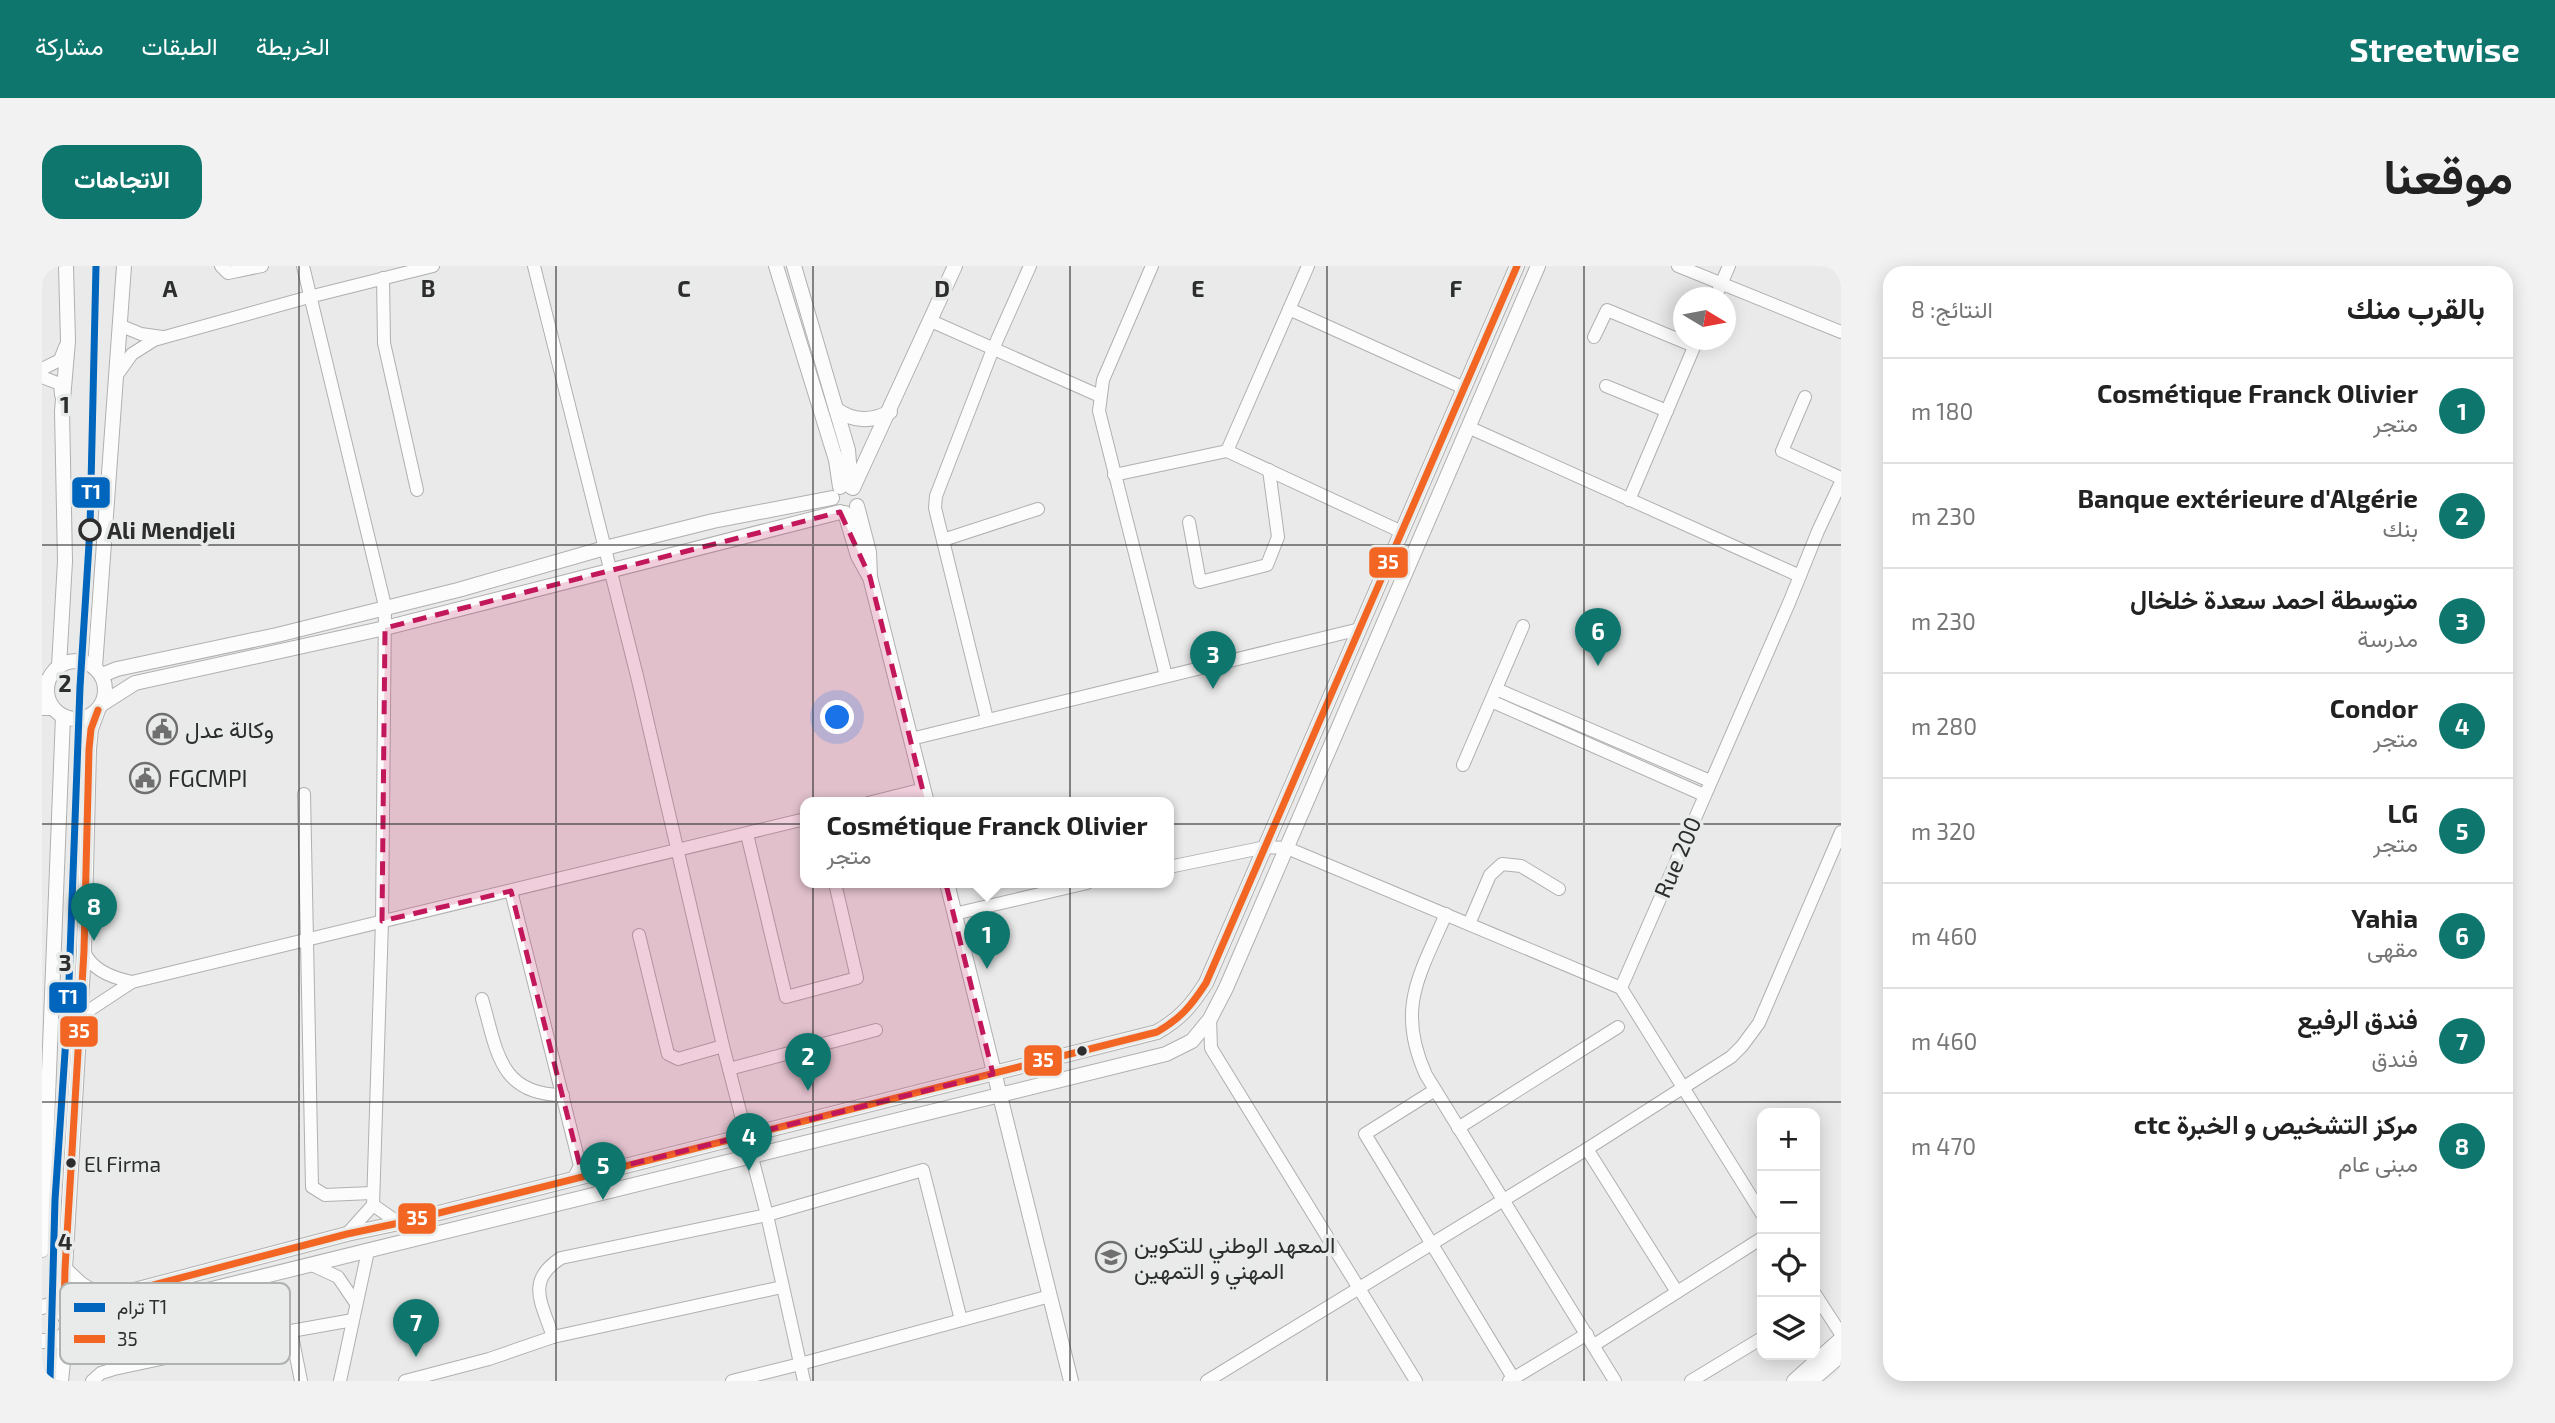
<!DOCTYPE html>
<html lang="ar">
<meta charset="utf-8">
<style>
body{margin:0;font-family:"Exo 2",Vazirmatn,sans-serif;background:#f2f2f2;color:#222;direction:rtl}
.controls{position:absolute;right:21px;bottom:21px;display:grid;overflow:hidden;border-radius:14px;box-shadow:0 4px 18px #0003}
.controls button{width:63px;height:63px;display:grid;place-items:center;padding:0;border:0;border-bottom:2px solid #e0e0e0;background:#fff;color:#222;font:35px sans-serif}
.compass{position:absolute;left:1631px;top:21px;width:63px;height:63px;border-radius:50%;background:#fff;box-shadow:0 4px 18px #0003;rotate:100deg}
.you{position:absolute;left:796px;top:452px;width:24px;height:24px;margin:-18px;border:5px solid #fff;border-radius:50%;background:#1a73e8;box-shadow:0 0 0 10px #1a73e833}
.badge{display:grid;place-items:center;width:46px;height:46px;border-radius:50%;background:#0f766e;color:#fff;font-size:23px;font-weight:700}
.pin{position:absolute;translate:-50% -58px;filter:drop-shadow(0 2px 4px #0008)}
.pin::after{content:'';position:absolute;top:37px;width:24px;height:21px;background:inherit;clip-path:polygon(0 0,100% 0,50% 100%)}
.popup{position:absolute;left:758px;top:531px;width:374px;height:91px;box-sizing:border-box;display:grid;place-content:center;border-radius:14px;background:#fff;filter:drop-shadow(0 2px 5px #0005);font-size:23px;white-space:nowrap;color:#767676}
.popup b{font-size:26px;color:#222}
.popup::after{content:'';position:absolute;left:50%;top:100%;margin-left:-14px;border:14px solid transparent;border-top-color:#fff}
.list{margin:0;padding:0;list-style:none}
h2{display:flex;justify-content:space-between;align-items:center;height:91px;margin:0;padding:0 28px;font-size:30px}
h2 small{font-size:23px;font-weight:400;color:#767676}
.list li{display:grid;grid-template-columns:46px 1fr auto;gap:21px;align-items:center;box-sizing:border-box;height:105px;padding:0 28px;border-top:2px solid #e0e0e0}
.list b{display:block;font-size:26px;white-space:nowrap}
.list p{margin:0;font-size:23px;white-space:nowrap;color:#767676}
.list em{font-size:23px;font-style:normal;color:#767676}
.icon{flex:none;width:38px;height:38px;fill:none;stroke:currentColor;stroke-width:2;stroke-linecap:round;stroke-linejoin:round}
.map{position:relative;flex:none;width:1799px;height:1115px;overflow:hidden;direction:ltr;border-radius:21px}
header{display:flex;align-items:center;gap:42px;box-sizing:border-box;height:98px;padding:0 35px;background:#0f766e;color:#fff}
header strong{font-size:33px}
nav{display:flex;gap:38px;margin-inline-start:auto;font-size:24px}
.intro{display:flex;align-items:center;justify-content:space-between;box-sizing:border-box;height:168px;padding:0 42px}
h1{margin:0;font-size:49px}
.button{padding:18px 32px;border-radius:21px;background:#0f766e;color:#fff;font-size:24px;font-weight:700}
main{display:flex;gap:42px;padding:0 42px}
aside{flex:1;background:#fff;border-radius:21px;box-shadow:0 4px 18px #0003}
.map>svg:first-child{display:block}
</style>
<header>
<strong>Streetwise</strong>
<nav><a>الخريطة</a><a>الطبقات</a><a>مشاركة</a></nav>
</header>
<div class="intro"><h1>موقعنا</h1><a class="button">الاتجاهات</a></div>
<main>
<aside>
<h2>بالقرب منك<small>النتائج: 8</small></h2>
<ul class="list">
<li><span class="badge">1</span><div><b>Cosmétique Franck Olivier</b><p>متجر</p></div><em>180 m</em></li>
<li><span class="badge">2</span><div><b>Banque extérieure d'Algérie</b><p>بنك</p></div><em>230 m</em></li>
<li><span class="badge">3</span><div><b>متوسطة احمد سعدة خلخال</b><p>مدرسة</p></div><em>230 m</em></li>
<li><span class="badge">4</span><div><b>Condor</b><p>متجر</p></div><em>280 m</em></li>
<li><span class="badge">5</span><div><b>LG</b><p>متجر</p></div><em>320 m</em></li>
<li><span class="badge">6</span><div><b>Yahia</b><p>مقهى</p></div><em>460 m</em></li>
<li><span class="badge">7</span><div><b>فندق الرفيع</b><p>فندق</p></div><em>460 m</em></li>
<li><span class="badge">8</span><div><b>مركز التشخيص و الخبرة ctc</b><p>مبنى عام</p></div><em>470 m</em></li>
</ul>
</aside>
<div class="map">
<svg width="1799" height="1115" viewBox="0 0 1799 1115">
<rect width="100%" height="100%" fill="#e9eae9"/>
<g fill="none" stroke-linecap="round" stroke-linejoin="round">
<g stroke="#afb0af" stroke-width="14">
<g id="minor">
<path d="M179,0L186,7L220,0"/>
<path d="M261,0L343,340L340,655L331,939L305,968"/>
<path d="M492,0L595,410L681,780L725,949L762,1115"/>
<path d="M1110,0L1061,114L1057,145L1124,410"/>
<path d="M1636,0L1799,66"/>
<path d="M341,12L342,77L375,224"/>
<path d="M1673,32L1687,0"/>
<path d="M1247,43L1422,122"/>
<path d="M889,55L1058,130"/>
<path d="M77,59L99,68L120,71"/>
<path d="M1552,71L1565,44L1652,80"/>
<path d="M0,103L18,94L23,81"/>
<path d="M75,109L90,88L112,74L267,31L391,0"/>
<path d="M0,111L18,118L19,129"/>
<path d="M1564,120L1625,145"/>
<path d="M1763,131L1740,185L1799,212"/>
<path d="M1426,161L1758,310"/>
<path d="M1185,185L1266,0"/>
<path d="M1072,209L1185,185L1360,266"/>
<path d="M1587,234L1655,74"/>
<path d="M1147,256L1158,316L1225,299L1236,271L1227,204"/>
<path d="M901,274L996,243"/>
<path d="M0,416L7,413"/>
<path d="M1454,423L1668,515"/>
<path d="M1449,435L1662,529"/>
<path d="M0,443H12"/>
<path d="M945,453L893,242L894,230L951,83L988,0"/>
<path d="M869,473L1318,363"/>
<path d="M1421,499L1481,360"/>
<path d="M262,528L270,921L283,929L330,927"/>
<path d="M826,537L882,523"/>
<path d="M705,568L744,731L815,712L793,617"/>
<path d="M1127,601L1224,581L1245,582L1579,722"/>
<path d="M469,625L538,900L531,913"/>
<path d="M912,648L1045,617"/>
<path d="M1404,648C1377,710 1354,743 1384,809L1573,1115"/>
<path d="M1427,658L1448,609L1460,598L1479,600L1517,623"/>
<path d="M597,669L626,788L636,793L681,780"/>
<path d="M90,716L763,553"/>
<path d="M440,733C455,783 456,829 521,829"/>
<path d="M1168,753L1169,782L1374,1115"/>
<path d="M36,754L46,745L90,716C71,712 49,704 42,685"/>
<path d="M687,803L834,764"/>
<path d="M1393,824L1323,868L1473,1115"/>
<path d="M1416,862L1576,761"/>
<path d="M1545,883L1635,1026"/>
<path d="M331,939L357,957"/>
<path d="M1720,948L1579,722L1747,337L1776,265L1799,216"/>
<path d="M270,999L296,1011L313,1036"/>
<path d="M1773,1028L1799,1068"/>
<path d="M249,1065L259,1115"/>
<path d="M511,1071C500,1037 483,1015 519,992L725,949L881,904L919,1054"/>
<path d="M1552,1079L1720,972"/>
<path d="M50,1115L59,1107L72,1103L249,1065L311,1054"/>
<path d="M298,1115L326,985"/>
<path d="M363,1115L447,1093L511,1071L740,1021"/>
<path d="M690,1115L758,1098L1008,1030"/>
<path d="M1165,1115L1545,883L1689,791L1700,780L1717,757L1799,566"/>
<path d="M1467,1115L1545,1068"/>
<path d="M1649,1115L1720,1072"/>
</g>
</g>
<g stroke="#afb0af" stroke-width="16">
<g id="major">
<path d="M734,0L794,194L798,221"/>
<path d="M752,0L806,184L809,221"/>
<path d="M794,143C811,156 829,156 848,146"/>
<path d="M811,222L913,0"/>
<path d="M815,240L827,286L828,311L885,537"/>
<path d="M803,247L816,290L827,310"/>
<circle cx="34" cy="424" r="29"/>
<path d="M17,400L23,295L20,145L26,75L24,0"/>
<path d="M53,401L82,0"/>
<path d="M60,409L75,403L235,369L416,324L563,282L671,255L790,232"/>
<path d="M60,438L93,417L343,362L798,246"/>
<path d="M56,444L49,463L47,483L42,685L23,1003L22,1046L62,1032L305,968L357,957L1115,766C1139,752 1149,740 1164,717L1475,0"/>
<path d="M905,617L1029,1115"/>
<path d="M0,984L21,450"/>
<path d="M23,1003L39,1018L62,1032"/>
<path d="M0,1041L8,1039L18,1042L26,1056L24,1066L16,1075H0"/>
<path d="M19,1115L24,1066L56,1051L1124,788L1150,775L1168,753L1184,722L1496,0"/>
<path d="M1752,1115L1799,1073"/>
<path d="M1769,1115L1799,1089"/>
</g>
</g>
<use href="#minor" stroke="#fcfcfc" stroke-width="12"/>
<use href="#major" stroke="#fcfcfc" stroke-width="14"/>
<g stroke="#e8ebe9" stroke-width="12">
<path id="bus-1" d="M56,444L49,463L47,483L42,685L23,1003L22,1046L62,1032L305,968L357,957L1115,766C1139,752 1149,740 1164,717L1475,0"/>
</g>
<use href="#bus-1" stroke="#f26522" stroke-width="7"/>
<g stroke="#e8ebe9" stroke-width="12">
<path id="tram-1" d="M8,1115L13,934L26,742L38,421L48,262L54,0"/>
</g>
<use href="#tram-1" stroke="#0065bd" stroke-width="7"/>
</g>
<path fill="#c2185b" fill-opacity="0.2" stroke="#c2185b" stroke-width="5" stroke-dasharray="14 9" stroke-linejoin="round" d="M798,246L828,311L951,808L553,907L538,900L469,625L340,655L343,362Z"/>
<path fill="none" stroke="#2c2d2c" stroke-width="2" stroke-opacity="0.55" d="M257,0V1115M514,0V1115M771,0V1115M1028,0V1115M1285,0V1115M1542,0V1115M0,279H1799M0,558H1799M0,836H1799"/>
<defs>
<g id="civic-ring" transform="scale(1.575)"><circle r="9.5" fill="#e8ebe9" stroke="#6e6f6e" stroke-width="1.5"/><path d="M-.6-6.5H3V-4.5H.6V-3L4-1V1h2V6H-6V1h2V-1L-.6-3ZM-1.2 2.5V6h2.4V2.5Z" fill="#6e6f6e"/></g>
<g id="university-ring" transform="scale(1.575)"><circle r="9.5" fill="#e8ebe9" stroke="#6e6f6e" stroke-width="1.5"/><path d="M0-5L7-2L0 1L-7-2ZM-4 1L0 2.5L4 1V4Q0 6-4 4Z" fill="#6e6f6e"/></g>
</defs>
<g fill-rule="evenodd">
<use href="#civic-ring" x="120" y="463"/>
<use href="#civic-ring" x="103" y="512"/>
<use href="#university-ring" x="1069" y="991"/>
</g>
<circle fill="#e8ebe9" stroke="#2c2d2c" stroke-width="3.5" cx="48" cy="264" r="10"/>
<g fill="#2c2d2c" stroke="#e8ebe9" stroke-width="2.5">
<circle cx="1040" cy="785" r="6"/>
<circle cx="29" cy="897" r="6"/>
</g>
<g text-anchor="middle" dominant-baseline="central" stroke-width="7" stroke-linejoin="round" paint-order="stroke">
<g font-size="21" fill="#2c2d2c" stroke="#e8ebe9" text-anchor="start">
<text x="42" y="897">El Firma</text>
</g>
<g font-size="23" font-weight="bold" fill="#2c2d2c" stroke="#e8ebe9" text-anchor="start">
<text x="65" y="264">Ali Mendjeli</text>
</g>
<g font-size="23" fill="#2c2d2c" stroke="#e8ebe9" text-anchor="start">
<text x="143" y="463">وكالة عدل</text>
<text x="126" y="512">FGCMPI</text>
<text x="1092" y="978">المعهد الوطني للتكوين<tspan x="1092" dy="26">المهني و التمهين</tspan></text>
</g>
<g font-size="23" fill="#2c2d2c" stroke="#e8ebe9">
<text transform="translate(1635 591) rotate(-67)">Rue 200</text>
</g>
</g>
<rect x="18" y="1017" width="230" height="81" rx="10" fill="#e8ebe9" stroke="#b0b2b0" stroke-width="2"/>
<rect x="32" y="1037" width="31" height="9" fill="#0065bd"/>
<rect x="32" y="1069" width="31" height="8" fill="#f26522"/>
<g font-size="19" fill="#2c2d2c">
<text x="75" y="1048">ترام T1</text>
<text x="75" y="1080">35</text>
</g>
<g font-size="23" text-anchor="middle" font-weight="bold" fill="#2c2d2c" stroke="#e8ebe9" stroke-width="7" stroke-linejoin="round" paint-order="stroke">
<text x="128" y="31">A</text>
<text x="386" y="31">B</text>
<text x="642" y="31">C</text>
<text x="900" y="31">D</text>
<text x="1156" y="31">E</text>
<text x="1414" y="31">F</text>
<text x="23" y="147">1</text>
<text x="23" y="426">2</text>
<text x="23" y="705">3</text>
<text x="23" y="984">4</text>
</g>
<g stroke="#e8ebe9" stroke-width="2.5">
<rect x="29" y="210" width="40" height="33" rx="7" fill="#0065bd"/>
<rect x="1326" y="280" width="41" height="33" rx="7" fill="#f26522"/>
<rect x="6" y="715" width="40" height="33" rx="7" fill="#0065bd"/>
<rect x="17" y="749" width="40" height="33" rx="7" fill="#f26522"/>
<rect x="981" y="778" width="40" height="33" rx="7" fill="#f26522"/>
<rect x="355" y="936" width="40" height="33" rx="7" fill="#f26522"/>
</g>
<g font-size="19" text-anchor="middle" font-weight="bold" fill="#fff">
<text x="49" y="233">T1</text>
<text x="1346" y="303">35</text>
<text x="26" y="738">T1</text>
<text x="37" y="772">35</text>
<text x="1001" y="801">35</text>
<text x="375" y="959">35</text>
</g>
</svg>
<div class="controls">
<button>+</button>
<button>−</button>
<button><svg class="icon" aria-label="locate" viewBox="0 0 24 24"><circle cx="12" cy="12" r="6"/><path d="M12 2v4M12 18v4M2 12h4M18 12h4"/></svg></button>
<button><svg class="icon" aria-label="layers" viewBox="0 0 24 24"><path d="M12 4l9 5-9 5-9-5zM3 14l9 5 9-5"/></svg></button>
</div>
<svg class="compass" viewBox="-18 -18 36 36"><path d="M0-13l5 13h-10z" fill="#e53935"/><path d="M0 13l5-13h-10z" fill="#767676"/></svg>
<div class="you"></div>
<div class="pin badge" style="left:945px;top:703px">1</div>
<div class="popup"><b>Cosmétique Franck Olivier</b>متجر</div>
<div class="pin badge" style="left:766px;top:825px">2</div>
<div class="pin badge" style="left:1171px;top:423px">3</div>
<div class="pin badge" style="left:707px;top:905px">4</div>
<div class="pin badge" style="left:561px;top:934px">5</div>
<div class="pin badge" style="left:1556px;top:400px">6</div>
<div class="pin badge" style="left:374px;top:1091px">7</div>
<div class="pin badge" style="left:52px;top:675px">8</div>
</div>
</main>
